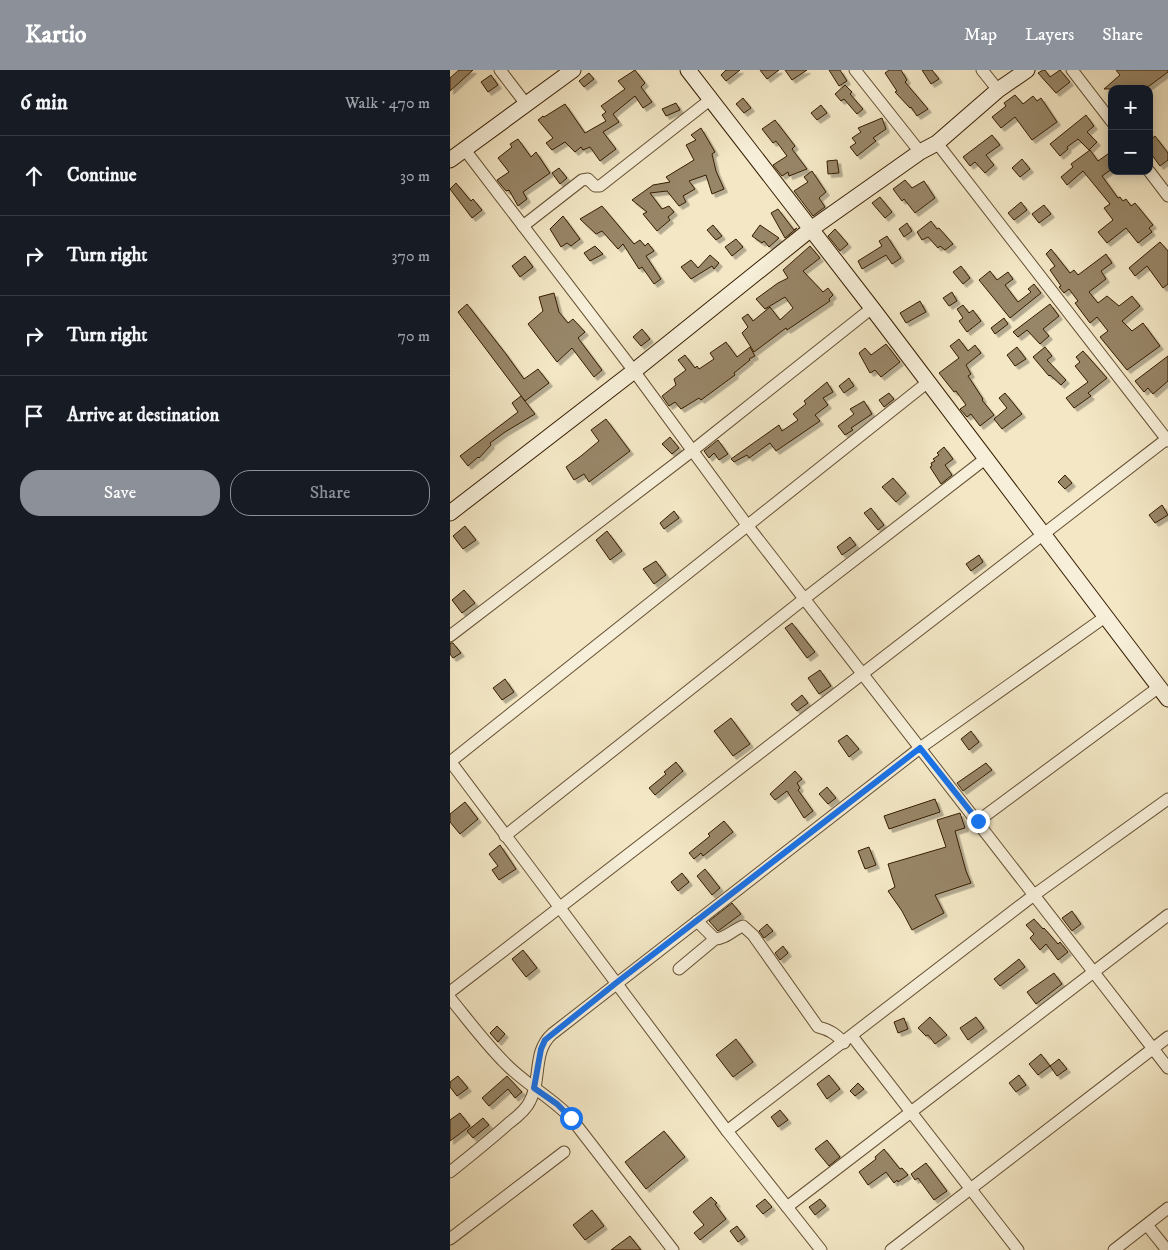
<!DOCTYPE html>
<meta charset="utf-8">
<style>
body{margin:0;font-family:"IM FELL DW Pica",serif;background:#242831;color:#f1f3f6}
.controls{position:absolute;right:15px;top:15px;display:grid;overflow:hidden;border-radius:10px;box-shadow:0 2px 12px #0003}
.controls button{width:45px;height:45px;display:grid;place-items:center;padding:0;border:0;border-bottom:1px solid #363941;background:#171b24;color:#f1f3f6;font:25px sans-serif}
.stop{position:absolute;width:15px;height:15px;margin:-11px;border:4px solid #1a73e8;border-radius:50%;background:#fff}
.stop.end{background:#1a73e8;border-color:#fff;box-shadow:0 1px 5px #0008}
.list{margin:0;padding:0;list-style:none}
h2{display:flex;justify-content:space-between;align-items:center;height:65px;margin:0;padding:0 20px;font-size:21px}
h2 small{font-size:16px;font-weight:400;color:#9ea1a6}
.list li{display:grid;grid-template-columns:32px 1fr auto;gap:15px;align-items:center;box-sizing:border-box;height:80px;padding:0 20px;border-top:1px solid #363941}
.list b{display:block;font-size:19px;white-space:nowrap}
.list em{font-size:16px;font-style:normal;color:#9ea1a6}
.actions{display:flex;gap:10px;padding:15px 20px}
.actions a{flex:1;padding:11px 0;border:1px solid #8c9099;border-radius:20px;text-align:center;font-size:18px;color:#8c9099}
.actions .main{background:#8c9099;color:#fff}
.icon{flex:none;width:28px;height:28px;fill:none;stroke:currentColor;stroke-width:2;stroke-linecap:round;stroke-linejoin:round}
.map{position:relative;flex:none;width:718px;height:1180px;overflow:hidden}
header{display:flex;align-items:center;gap:30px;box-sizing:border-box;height:70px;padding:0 25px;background:#8c9099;color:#fff}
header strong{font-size:24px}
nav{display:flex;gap:28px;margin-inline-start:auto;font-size:18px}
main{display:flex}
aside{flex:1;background:#171b24}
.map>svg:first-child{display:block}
</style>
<header>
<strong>Kartio</strong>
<nav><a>Map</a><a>Layers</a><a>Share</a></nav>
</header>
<main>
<aside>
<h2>6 min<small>Walk · 470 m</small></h2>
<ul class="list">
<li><svg class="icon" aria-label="ahead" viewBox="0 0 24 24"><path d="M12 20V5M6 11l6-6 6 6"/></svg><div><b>Continue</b></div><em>30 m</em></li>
<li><svg class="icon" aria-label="right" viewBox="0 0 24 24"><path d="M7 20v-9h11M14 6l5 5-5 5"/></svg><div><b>Turn right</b></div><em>370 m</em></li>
<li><svg class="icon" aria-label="right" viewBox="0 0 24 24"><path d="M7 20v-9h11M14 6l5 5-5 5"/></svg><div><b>Turn right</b></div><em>70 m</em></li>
<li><svg class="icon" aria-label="arrive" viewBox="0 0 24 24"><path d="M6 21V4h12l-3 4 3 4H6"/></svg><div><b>Arrive at destination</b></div></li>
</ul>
<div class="actions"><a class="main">Save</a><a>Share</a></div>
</aside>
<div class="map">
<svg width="718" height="1180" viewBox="0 0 718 1180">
<defs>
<filter id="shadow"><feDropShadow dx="3.5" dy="3.5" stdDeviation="0" flood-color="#0004"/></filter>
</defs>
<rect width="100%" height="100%" fill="#f3e7c5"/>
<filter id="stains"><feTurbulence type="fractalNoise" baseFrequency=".004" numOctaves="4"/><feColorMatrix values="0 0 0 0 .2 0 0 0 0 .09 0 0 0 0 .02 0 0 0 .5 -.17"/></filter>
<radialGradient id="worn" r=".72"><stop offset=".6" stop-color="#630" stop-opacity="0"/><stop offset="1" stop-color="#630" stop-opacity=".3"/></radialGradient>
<g fill="#988667" stroke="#361d01" filter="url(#shadow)">
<path d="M9,0H23L0,21V8Z"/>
<path d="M185,0L195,13L191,17L202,32L193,38L185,26L163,44L169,52L153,62L166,79L150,91L140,77L133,80L131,77L125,82L115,72L102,80L96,73L103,68L88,50L93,46L94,47L115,34L135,63L156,51L152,45L156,42L151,36L175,19L168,11Z"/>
<path d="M276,0H290L276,11L271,5Z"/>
<path d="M310,0H329L317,9Z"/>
<path d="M335,0H357L342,10Z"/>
<path d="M379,0H390L397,11L389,16Z"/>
<path d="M439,0H451L457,10L455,12L478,39L467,46L461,37L460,38L445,22L447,21L435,3Z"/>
<path d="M472,0H482L489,9L481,14Z"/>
<path d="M593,0H595L600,7L610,0L620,12L606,23L588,3Z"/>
<path d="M666,0H718V2L695,19H654L670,5Z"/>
<path d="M139,3L144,9L134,17L129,11Z"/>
<path d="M41,5L48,15L38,22L31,12Z"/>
<path d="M395,15L402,22L400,24L413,39L407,44L394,29L391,31L385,24Z"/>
<path d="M565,25L573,34L583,26L587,31L591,28L607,52L582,70L565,47L551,58L542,47L556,36L554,33Z"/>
<path d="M293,28L301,38L294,43L286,34Z"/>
<path d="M226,33L230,40L216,46L212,39Z"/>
<path d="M371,35L377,43L367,50L361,43Z"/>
<path d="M636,45L644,56L637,62L647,72L639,80L628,69L617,77L618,79L610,86L600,74Z"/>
<path d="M432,48L436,59L423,68L426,71L407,86L400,77L406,73L402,68L411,62L408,58Z"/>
<path d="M325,50L345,76L342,79L357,99L339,106L338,102L332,106L323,95L337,86L326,71L323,73L312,59Z"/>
<path d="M251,58L265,82L262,84L266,101L274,119L262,124L256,105L239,111L245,119L233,126L236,132L229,136L217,121L200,123L212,139L219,136L224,142L218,147L220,150L207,161L193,144L197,142L182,130L203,115L220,112L216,107L244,90L236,75L246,70L241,65Z"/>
<path d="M542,65L550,75L536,85L544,95L535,103L525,92L520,96L513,87Z"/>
<path d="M705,66L718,83V90L710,96L699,81V71Z"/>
<path d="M68,69L81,87L86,82L100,103L73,122L77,129L68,136L59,120L56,121L47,110L59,102L48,88L62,77L60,74Z"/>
<path d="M640,80L648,91L662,81V99L652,106L668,128L670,127L673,131L676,129L681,136L685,133L703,155L699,158L702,162L688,173L676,158L657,173L648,162L663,150L654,138L660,134L633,101L617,115L611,107L623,97L621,94Z"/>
<path d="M572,89L580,99L570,107L562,98Z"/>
<path d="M387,90L389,103L378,104L377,91Z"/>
<path d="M109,98L117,108L110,114L102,103Z"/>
<path d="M362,101L376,122L369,128L375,137L363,146L344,121L358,112L354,107Z"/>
<path d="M455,110L462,118L474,111L485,128L465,143L454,129L452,131L443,119Z"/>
<path d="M6,113L21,131L23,129L32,140L22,148L0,119Z"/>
<path d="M430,127L442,142L435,148L422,133Z"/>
<path d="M571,132L577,140L564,150L558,143Z"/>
<path d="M594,135L601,144L589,153L582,144Z"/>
<path d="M152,136L184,174L190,170L195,176L198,173L204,181L196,186L211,209L204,214L192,197L189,199L173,174L168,179L152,161L146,164L130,149Z"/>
<path d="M328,139L344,160L347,158L335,168L321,143Z"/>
<path d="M113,146L130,169L121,176L117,173L111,177L100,159Z"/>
<path d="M481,151L487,159L489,158L503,174L495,180L490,176L488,178L478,167L472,170L467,162Z"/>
<path d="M457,153L462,161L454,167L449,159Z"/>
<path d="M263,155L272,166L266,170L257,160Z"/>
<path d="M310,155L329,168L319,177L314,171L312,173L302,166Z"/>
<path d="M385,159L398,174L390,181L378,166Z"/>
<path d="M437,166L451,188L442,194L436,185L412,199L408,191L432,176L429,171Z"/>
<path d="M286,169L293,177L282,186L275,177Z"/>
<path d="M710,172L718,181V214L713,218L697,196L685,206L679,198Z"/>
<path d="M145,176L153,184L140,191L134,183Z"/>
<path d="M360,176L370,188L353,201L373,222L378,218L383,225L379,229L380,231L337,260L336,258L304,282L292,263L298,257L292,248L298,244L303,251L320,237L330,250L343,238L335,227L315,239L306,229L328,213L338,208L333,200Z"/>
<path d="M601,179L620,203L624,200L628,205L656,184L662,193L651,201L656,209L639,222L648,233L657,226L669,236L682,226L690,236L672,251L682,261L693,253L710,276L677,300L650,267L658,261L647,247L640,253L625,233L628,231L619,219L614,223L609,217L611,216L600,200L605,196L596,184Z"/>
<path d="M260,185L269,193L264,199L262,196L241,209L231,197L241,190L248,198Z"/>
<path d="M75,186L83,197L70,207L62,196Z"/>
<path d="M511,196L520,208L513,214L503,202Z"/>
<path d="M540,201L547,210L558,202L563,209L555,215L568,232L581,222L578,219L584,214L591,223L560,248L529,210Z"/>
<path d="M502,222L507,231L499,236L493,228Z"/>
<path d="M104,223L109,242L118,253L123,249L135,262L128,268L152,300L144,307L122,278L107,292L78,254L93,241L89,227Z"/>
<path d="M470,231L476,242L456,253L450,243Z"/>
<path d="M17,234L56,284L74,309L88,299L99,313L75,331L8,242Z"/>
<path d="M600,234L609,246L593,259L599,266L590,274L577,260L568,267L563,262Z"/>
<path d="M513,235L519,243L523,240L531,251L517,262L509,251L513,248L507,239Z"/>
<path d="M554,248L558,254L545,264L541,258Z"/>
<path d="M192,259L200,269L191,276L183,267Z"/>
<path d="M509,269L518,281L525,275L531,283L516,295L521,304L518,306L533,329L532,330L544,345L530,356L521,344L517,347L510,339L516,335L506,321L504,322L489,303L509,288L500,276Z"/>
<path d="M276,272L287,287L300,277L305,286L299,289L300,290L284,303L285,305L251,330L249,328L231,339L225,332L219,336L212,326L226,315L224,309L236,300L228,290L235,285L245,298L247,296L249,299L264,289L260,283Z"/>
<path d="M436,274L450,292L431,307L425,300L420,303L409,283L415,278L421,285Z"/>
<path d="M567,277L576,289L565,296L557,285Z"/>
<path d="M595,277L602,286L597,290L616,310L611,315L600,305L599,306L583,287Z"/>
<path d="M633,281L657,308L638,323L641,326L624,338L616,328L638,312L625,296L630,292L626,287Z"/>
<path d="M718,286V311L703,324L698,318L694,322L685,311Z"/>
<path d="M399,308L404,316L394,323L389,316Z"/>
<path d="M377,312L383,322L373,328L378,335L365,345L370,351L326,381L320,373L299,388L297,385L284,392L281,389L329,355L332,361L348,350L343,344L356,334L354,331Z"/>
<path d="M439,323L444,329L434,337L429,330Z"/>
<path d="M555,323L572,344L552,359L544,349L557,338L549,328Z"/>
<path d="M71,326L85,344L55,362L40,373L41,375L29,388L28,387L18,396L10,386L68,342L62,333Z"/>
<path d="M414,331L422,344L401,358L403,360L395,365L388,356L404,344L400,339Z"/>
<path d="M156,349L180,381L139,412L134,404L124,410L116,397L131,386L149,371L141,360Z"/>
<path d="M220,367L229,378L222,384L212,374Z"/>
<path d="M268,370L278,384L269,390L264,383L259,388L254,381Z"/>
<path d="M494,377L503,389L495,395L502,405L491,414L480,397L482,396L481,393L485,391L483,389L489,385L487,383Z"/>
<path d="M615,405L622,413L615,419L608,412Z"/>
<path d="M443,408L456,423L446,432L432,417Z"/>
<path d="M712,435L718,445L705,453L699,445Z"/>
<path d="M421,438L434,455L428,460L414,443Z"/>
<path d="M224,441L229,448L214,459L210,453Z"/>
<path d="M15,456L26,470L13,479L3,466Z"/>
<path d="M157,461L172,481L160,490L146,470Z"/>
<path d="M400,467L406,475L392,485L387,477Z"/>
<path d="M529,485L533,492L521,501L516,494Z"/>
<path d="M206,491L216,505L204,514L193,499Z"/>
<path d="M14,520L25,533L12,543L2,530Z"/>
<path d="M342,553L365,582L357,588L335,558Z"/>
<path d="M0,573H3L11,583L3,588L0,584Z"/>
<path d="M370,600L381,616L369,624L358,608Z"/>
<path d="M55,609L64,622L52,630L43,618Z"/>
<path d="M352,625L358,633L347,641L341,634Z"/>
<path d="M281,648L300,674L283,686L264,661Z"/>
<path d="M521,661L529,672L519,680L511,669Z"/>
<path d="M397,665L409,679L399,687L388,671Z"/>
<path d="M226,692L233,701L205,725L199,718L216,704L214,702Z"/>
<path d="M536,693L542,700L513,721L507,713Z"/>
<path d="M345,701L352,709L347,713L350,718L348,720L363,741L354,748L337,721L325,730L320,724Z"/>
<path d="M377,717L386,728L378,734L369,724Z"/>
<path d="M485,729L490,742L439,759L434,746Z"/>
<path d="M15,732L28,749L10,764L0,752V744Z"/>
<path d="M510,743L515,758L505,761L516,801L521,813L485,825L494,843L462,860L452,841L438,821L445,817L438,794L496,777L487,750Z"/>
<path d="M274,751L283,762L253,786L251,783L244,789L239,783L260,766L258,764Z"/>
<path d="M50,775L66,799L49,810L42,800L48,796L39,784Z"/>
<path d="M419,777L426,795L415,799L408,781Z"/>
<path d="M255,799L270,818L262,825L247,806Z"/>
<path d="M232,803L239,812L228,821L221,812Z"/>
<path d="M282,833L291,844L268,861L259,851Z"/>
<path d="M622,841L631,854L622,861L612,848Z"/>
<path d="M584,849L593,859L594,858L608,874L610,872L618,882L608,890L596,874L590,880L580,868L584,864L576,855Z"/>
<path d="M317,854L323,861L314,868L309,861Z"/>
<path d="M333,876L338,883L330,890L325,883Z"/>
<path d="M73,880L87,898L76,907L62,889Z"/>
<path d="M569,889L575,897L550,916L544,909Z"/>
<path d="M604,903L612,914L586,934L577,922Z"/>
<path d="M480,947L497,965L485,974L478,965L476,966L468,958Z"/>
<path d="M526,947L534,958L518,970L510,958Z"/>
<path d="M454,948L458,959L448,963L444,952Z"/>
<path d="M47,956L55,964L48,972L40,963Z"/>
<path d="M286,969L303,992L283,1007L266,985Z"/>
<path d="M591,984L600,996L588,1005L579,994Z"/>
<path d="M609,989L617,999L607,1006L600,996Z"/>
<path d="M379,1005L390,1019L377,1029L367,1014Z"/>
<path d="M569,1005L576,1015L566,1022L559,1013Z"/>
<path d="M8,1006L18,1018L7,1026L0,1017V1012Z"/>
<path d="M57,1006L72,1022L65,1028L58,1019L39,1036L32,1028Z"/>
<path d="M408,1013L414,1019L405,1026L400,1021Z"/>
<path d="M330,1040L338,1050L328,1057L321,1047Z"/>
<path d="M10,1043L20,1056L0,1071V1050Z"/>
<path d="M33,1048L39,1055L23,1068L17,1061Z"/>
<path d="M214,1061L235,1087L196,1119L175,1092Z"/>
<path d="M377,1070L390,1087L379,1096L365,1079Z"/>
<path d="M434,1079L450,1099L452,1098L458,1105L448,1112L447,1110L444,1113L436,1102L418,1115L409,1102L426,1089L425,1087Z"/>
<path d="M476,1093L497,1121L484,1130L468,1108L465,1110L461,1104Z"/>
<path d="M261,1127L267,1133L265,1134L276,1149L250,1170L244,1163L254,1155L243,1142Z"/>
<path d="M315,1129L322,1137L313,1144L306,1136Z"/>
<path d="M370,1129L376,1136L365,1145L359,1137Z"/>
<path d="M142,1140L154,1156L135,1170L123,1155Z"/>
<path d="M287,1156L295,1167L288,1172L280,1161Z"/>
<path d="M180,1166L191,1180H161Z"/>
</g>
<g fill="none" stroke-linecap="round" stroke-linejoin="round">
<g stroke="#655032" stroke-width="13">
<g id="street">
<path d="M50,0L76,34"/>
<path d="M405,0L470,82"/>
<path d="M532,0L548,20"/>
<path d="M622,0L662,52"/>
<path d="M487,73L718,371"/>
<path d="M15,80L184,301L297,455L718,998"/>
<path d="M699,101L718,126"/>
<path d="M73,156L132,110L138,109L145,116H150L261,29"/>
<path d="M0,566L242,381L422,238"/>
<path d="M0,691L277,1061L371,1180"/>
<path d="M0,692L478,312"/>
<path d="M528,751L709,617"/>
<path d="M55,766L354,529L535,389"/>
<path d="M247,851L265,869C275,869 283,860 293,856L303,865L368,957C380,960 386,964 394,973"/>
<path d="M229,899L265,869"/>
<path d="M0,922L718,368"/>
<path d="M0,928C18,950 35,973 55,993C75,1014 101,1027 121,1048L223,1180"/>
<path d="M402,966L568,1180"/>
<path d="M277,1061L584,825L718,729"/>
<path d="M0,1102C20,1086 40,1070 59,1053C67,1047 76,1040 80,1031C92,1009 82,982 102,964L470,678L655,547"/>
<path d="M337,1137L718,845"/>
<path d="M697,1155L717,1180"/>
<path d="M0,1169L114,1082"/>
<path d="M441,1180L718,967"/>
<path d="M664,1180L718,1138"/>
</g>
</g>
<g stroke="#361d01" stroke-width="17">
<g id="secondary">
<path d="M238,0L422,238L718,629"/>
<path d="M0,90L123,0"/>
<path d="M0,443L184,301L361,159L470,82L487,73L548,20L577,0"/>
</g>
</g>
<use href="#street" stroke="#f7efd9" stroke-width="11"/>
<use href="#secondary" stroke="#f7efd9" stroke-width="15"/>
</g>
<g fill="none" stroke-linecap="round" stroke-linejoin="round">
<path stroke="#1a73e8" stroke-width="6" d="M121,1048L107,1034L84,1018L91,979L95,970L166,913L470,678L528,751"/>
</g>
<rect width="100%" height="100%" filter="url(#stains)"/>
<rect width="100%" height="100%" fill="url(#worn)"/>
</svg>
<div class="controls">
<button>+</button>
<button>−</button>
</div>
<div class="stop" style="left:121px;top:1048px"></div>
<div class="stop end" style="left:528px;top:751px"></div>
</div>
</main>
